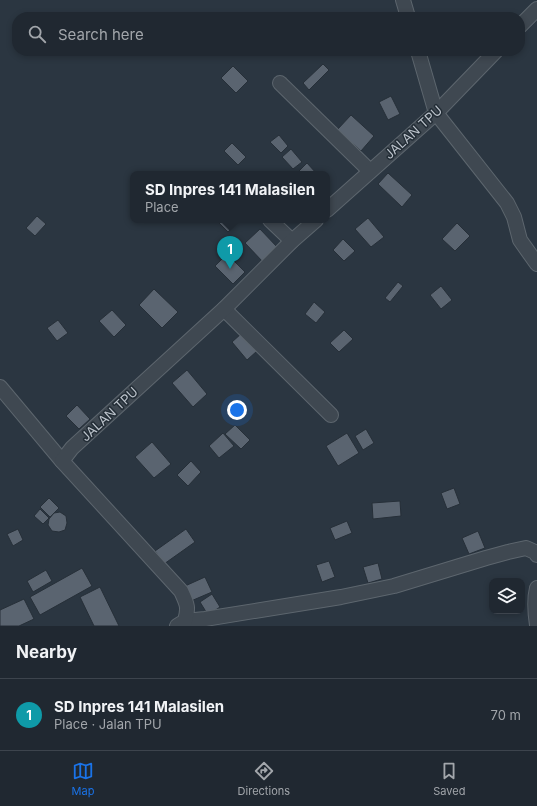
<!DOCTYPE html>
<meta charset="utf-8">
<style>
body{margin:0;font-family:Inter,sans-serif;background:#2d343d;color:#f1f3f6}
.controls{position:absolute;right:12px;bottom:12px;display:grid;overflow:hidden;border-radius:8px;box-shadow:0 2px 6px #0003}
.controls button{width:36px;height:36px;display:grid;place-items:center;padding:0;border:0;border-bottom:1px solid #3d444d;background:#202831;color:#f1f3f6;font:20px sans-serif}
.you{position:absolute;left:237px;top:410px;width:14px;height:14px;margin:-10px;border:3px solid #fff;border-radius:50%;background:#1a73e8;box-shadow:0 0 0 6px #1a73e833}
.badge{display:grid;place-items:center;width:26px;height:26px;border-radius:50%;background:#1a73e8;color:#fff;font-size:13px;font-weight:700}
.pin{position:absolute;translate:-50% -33px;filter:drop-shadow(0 1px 2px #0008)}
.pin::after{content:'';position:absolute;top:21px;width:14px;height:12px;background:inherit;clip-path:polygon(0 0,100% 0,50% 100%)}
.popup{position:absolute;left:130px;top:171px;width:200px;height:52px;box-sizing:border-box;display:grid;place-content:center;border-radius:8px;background:#202831;filter:drop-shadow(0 1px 3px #0005);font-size:13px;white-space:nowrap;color:#a2a6ab}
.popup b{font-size:15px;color:#f1f3f6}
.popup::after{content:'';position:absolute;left:50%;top:100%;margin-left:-8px;border:8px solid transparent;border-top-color:#202831}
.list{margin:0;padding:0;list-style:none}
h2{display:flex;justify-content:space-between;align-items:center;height:52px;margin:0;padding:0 16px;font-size:17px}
h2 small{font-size:13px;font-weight:400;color:#a2a6ab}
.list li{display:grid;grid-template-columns:26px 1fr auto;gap:12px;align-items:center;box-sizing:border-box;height:72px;padding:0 16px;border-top:1px solid #3d444d}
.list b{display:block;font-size:15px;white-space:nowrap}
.list p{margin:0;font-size:13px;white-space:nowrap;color:#a2a6ab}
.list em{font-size:13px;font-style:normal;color:#a2a6ab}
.icon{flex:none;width:22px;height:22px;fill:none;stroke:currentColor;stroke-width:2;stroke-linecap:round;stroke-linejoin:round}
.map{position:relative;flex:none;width:537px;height:626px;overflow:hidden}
.search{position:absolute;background:#202831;box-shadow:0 2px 6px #0003;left:12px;right:12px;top:12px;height:44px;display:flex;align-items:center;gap:10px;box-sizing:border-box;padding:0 14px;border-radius:16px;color:#a2a6ab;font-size:15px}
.sheet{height:124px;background:#202831}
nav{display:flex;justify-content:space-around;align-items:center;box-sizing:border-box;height:56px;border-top:1px solid #3d444d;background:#202831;font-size:11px;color:#a2a6ab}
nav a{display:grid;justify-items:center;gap:2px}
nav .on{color:#1a73e8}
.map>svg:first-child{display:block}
</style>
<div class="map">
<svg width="537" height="626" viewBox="0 0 537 626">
<rect width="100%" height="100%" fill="#2b3641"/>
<g fill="#5a6470" stroke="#262f38">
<path d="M323,64L329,70L309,90L303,83Z"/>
<path d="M233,66L248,81L236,93L221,78Z"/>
<path d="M391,96L400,114L388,120L379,102Z"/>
<path d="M351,115L374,136L361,151L337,130Z"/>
<path d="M279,135L288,146L281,153L270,142Z"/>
<path d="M232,143L246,157L238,165L224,151Z"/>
<path d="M291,149L302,162L293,169L282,157Z"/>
<path d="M307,163L317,174H300L298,172Z"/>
<path d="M388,173L412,195L402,207L378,184Z"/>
<path d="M37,216L46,224L35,236L26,228Z"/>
<path d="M368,218L384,237L371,247L355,229Z"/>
<path d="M216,220H240L228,232Z"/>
<path d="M457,223L470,236L455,251L442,239Z"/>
<path d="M260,229L278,248L263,262L245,243Z"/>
<path d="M343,239L355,251L344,261L333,250Z"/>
<path d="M227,254L245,272L233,284L215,266Z"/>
<path d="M398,282L403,286L390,302L385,298Z"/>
<path d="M441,286L452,300L441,309L430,295Z"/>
<path d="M154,289L178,312L162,328L139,305Z"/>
<path d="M314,302L325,312L316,323L305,314Z"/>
<path d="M112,310L126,325L114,337L99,321Z"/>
<path d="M58,320L68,333L57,341L47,328Z"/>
<path d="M344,330L353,339L339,352L330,343Z"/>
<path d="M242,333L257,351L247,360L232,342Z"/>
<path d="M187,370L207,394L193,407L172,383Z"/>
<path d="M77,405L90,419L79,429L66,416Z"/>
<path d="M235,425L250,440L241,449L225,434Z"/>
<path d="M366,429L374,443L363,450L355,436Z"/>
<path d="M223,433L234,446L219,458L209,446Z"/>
<path d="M347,433L359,453L338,466L326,446Z"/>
<path d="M152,442L171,464L154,478L135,457Z"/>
<path d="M191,461L201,472L188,486L177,475Z"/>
<path d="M454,488L460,504L447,509L441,493Z"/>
<path d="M49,498L59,508L50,517L40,507Z"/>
<path d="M400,501L401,516L373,519L372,503Z"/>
<path d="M40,509L49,518L43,524L34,516Z"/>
<path d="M60,512L66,516L67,523L65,530L59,532L52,531L48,525L49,519L54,513Z"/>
<path d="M347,521L352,533L335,540L330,528Z"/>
<path d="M18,529L23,540L13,546L7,534Z"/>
<path d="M186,529L195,542L164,564L155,551Z"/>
<path d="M478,531L485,548L469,554L462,538Z"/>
<path d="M329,561L335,577L322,582L316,565Z"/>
<path d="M378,563L382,579L368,583L363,567Z"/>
<path d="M82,568L92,586L40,615L30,597Z"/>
<path d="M46,570L52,581L33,592L27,581Z"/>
<path d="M205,577L212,592L191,601L185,586Z"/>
<path d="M100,587L119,626H94L80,597Z"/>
<path d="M212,594L220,607L208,615L200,602Z"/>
<path d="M24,599L34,619L19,626H0V610Z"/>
</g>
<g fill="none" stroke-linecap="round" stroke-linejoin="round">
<g stroke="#5d666e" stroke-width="16">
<g id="street">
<path d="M403,0L408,17"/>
<path d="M520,26L537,9"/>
<path d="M418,51L436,113L507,203L514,217L520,240L537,264"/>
<path d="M280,83L370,171"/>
<path d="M327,210L436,113L496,51"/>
<path d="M270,220L292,241"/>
<path d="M224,309L331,415"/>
<path d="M0,387L62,461"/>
<path d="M537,588C534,600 535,612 537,625"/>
<path d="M185,621L205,619L341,597L394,586L486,558L508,552L526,548L535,552L537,555"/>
<path d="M177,626L185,621C189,607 187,604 181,591L62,461L72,448L224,309L292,241L316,220"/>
</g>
</g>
<use href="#street" stroke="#3f4851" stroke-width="14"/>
</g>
<g text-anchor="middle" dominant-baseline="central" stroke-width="3" stroke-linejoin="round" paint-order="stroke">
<g font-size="13" fill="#bcc3cb" stroke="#232d36">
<text transform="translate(413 132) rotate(-42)">JALAN TPU</text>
<text transform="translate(109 414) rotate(-43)">JALAN TPU</text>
</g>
</g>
</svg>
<div class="controls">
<button><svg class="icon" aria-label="layers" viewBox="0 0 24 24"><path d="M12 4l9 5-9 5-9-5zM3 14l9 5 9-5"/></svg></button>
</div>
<div class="you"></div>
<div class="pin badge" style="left:230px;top:269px;background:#0f9aa8">1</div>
<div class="popup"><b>SD Inpres 141 Malasilen</b>Place</div>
<div class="search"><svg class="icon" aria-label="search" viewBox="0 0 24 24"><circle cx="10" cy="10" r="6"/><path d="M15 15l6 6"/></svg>Search here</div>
</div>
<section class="sheet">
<h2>Nearby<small></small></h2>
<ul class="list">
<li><span class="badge" style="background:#0f9aa8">1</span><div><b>SD Inpres 141 Malasilen</b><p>Place · Jalan TPU</p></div><em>70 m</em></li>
</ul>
</section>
<nav>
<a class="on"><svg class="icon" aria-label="map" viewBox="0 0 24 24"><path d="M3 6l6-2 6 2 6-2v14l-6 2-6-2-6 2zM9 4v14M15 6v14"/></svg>Map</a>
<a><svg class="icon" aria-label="directions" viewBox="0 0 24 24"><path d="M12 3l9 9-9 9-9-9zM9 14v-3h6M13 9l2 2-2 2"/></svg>Directions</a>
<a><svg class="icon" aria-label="saved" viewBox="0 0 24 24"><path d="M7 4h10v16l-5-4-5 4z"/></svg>Saved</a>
</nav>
